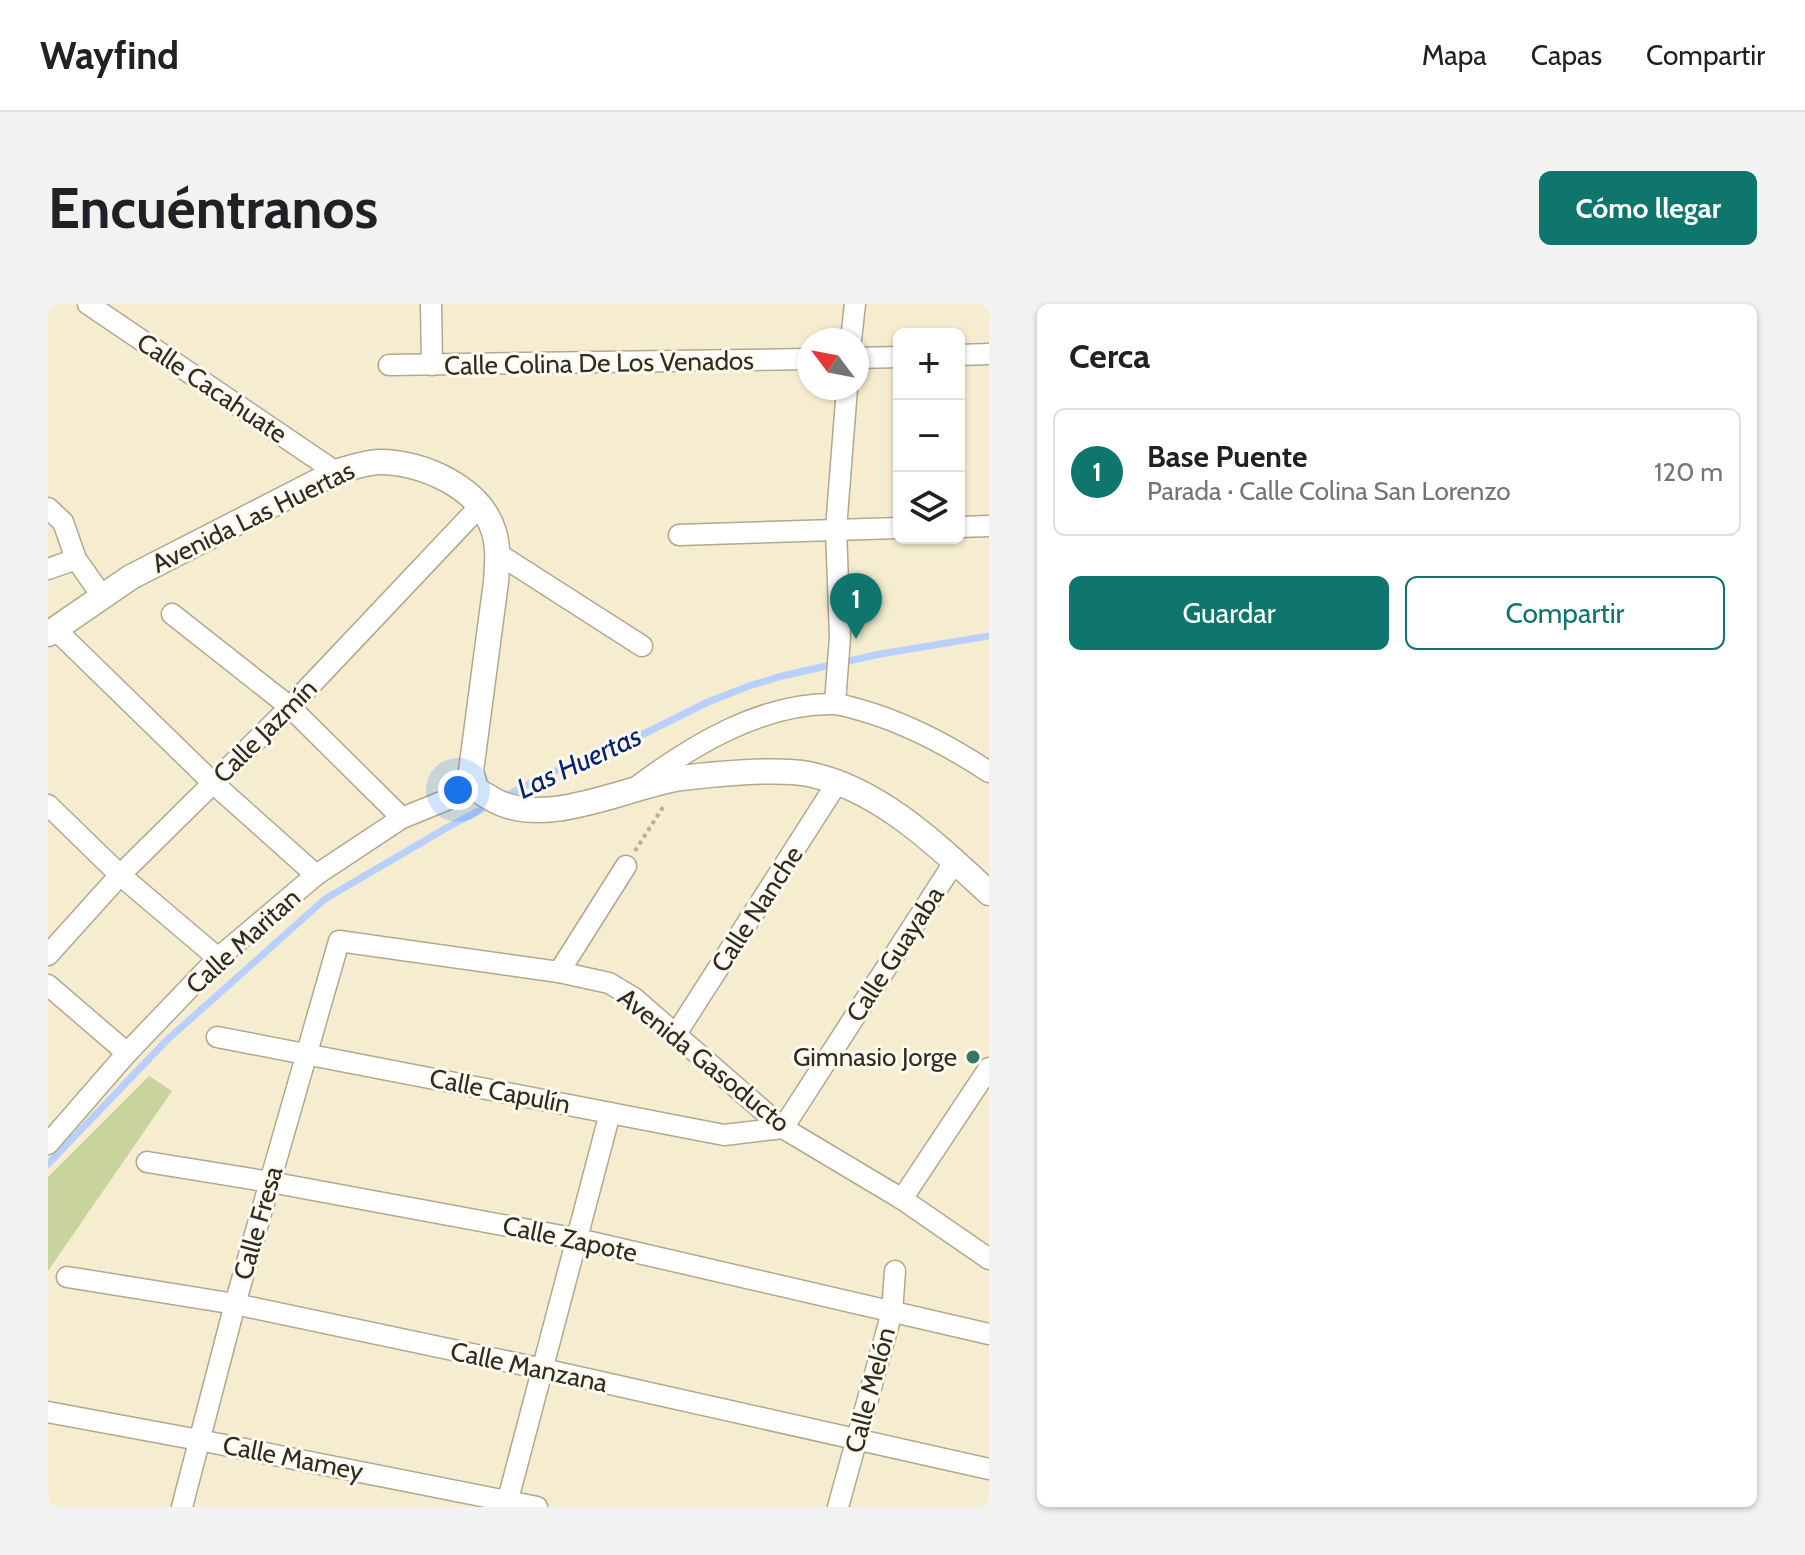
<!DOCTYPE html>
<html lang="es">
<meta charset="utf-8">
<style>
body{margin:0;font-family:Cabin,sans-serif;background:#f2f2f2;color:#202124}
.controls{position:absolute;right:24px;top:24px;display:grid;overflow:hidden;border-radius:12px;box-shadow:0 2px 6px #0004}
.controls button{width:72px;height:72px;display:grid;place-items:center;padding:0;border:0;border-bottom:2px solid #e0e0e0;background:#fff;color:#202124;font:40px sans-serif}
.compass{position:absolute;left:749px;top:24px;width:72px;height:72px;border-radius:50%;background:#fff;box-shadow:0 2px 6px #0004;rotate:302deg}
.you{position:absolute;left:410px;top:486px;width:28px;height:28px;margin:-20px;border:6px solid #fff;border-radius:50%;background:#1a73e8;box-shadow:0 0 0 12px #1a73e833}
.badge{display:grid;place-items:center;width:52px;height:52px;border-radius:50%;background:#0f766e;color:#fff;font-size:26px;font-weight:700}
.pin{position:absolute;translate:-50% -66px;filter:drop-shadow(0 2px 4px #0008)}
.pin::after{content:'';position:absolute;top:42px;width:28px;height:24px;background:inherit;clip-path:polygon(0 0,100% 0,50% 100%)}
.list{margin:0;padding:0;list-style:none}
h2{display:flex;justify-content:space-between;align-items:center;height:104px;margin:0;padding:0 32px;font-size:34px}
h2 small{font-size:26px;font-weight:400;color:#757577}
.list li{display:grid;grid-template-columns:52px 1fr auto;gap:24px;align-items:center;box-sizing:border-box;height:128px;margin:0 16px 16px;padding:0 16px;border:2px solid #e0e0e0;border-radius:12px}
.list b{display:block;font-size:30px;white-space:nowrap}
.list p{margin:0;font-size:26px;white-space:nowrap;color:#757577}
.list em{font-size:26px;font-style:normal;color:#757577}
.actions{display:flex;gap:16px;padding:24px 32px}
.actions a{flex:1;padding:18px 0;border:2px solid #0f766e;border-radius:12px;text-align:center;font-size:28px;color:#0f766e}
.actions .main{background:#0f766e;color:#fff}
.icon{flex:none;width:44px;height:44px;fill:none;stroke:currentColor;stroke-width:2;stroke-linecap:round;stroke-linejoin:round}
.map{position:relative;flex:none;width:941px;height:1203px;overflow:hidden;border-radius:12px}
header{display:flex;align-items:center;gap:48px;box-sizing:border-box;height:112px;padding:0 40px;background:#fff;border-bottom:2px solid #e0e0e0}
header strong{font-size:38px}
nav{display:flex;gap:44px;margin-inline-start:auto;font-size:28px}
.intro{display:flex;align-items:center;justify-content:space-between;box-sizing:border-box;height:192px;padding:0 48px}
h1{margin:0;font-size:56px}
.button{padding:20px 36px;border-radius:12px;background:#0f766e;color:#fff;font-size:28px;font-weight:700}
main{display:flex;gap:48px;padding:0 48px}
aside{flex:1;background:#fff;border-radius:12px;box-shadow:0 2px 6px #0004}
.map>svg:first-child{display:block}
</style>
<header>
<strong>Wayfind</strong>
<nav><a>Mapa</a><a>Capas</a><a>Compartir</a></nav>
</header>
<div class="intro"><h1>Encuéntranos</h1><a class="button">Cómo llegar</a></div>
<main>
<div class="map">
<svg width="941" height="1203" viewBox="0 0 941 1203">
<rect width="100%" height="100%" fill="#f6edd1"/>
<path fill="#c8d39e" d="M101,772L124,787L0,967V873Z"/>
<g fill="none" stroke-linecap="round" stroke-linejoin="round">
<g stroke="#b8d0ff" stroke-width="7">
<path d="M456,493L500,470L563,446L660,398L701,382L734,372L832,350L941,332"/>
<path d="M0,860L119,736L277,595L400,523L442,501"/>
</g>
<g stroke="#b1a88e" stroke-width="23">
<g id="minor">
<path d="M40,0L288,168"/>
<path d="M383,0L384,61"/>
<path d="M803,36L807,0"/>
<path d="M911,51L941,50"/>
<path d="M809,54L851,53"/>
<path d="M341,61L761,55"/>
<path d="M0,204L15,218L28,255L54,292"/>
<path d="M911,223L941,222"/>
<path d="M631,231L851,224"/>
<path d="M449,249L594,342"/>
<path d="M0,265L28,255"/>
<path d="M124,310L242,403L354,514"/>
<path d="M7,325L165,479L268,571"/>
<path d="M787,399L792,333L788,225L799,84"/>
<path d="M591,481C645,441 714,399 785,400C793,400 801,403 809,405C857,418 900,441 941,468"/>
<path d="M0,501L72,571L170,654"/>
<path d="M0,651L72,571L242,403L433,201"/>
<path d="M511,668L578,562"/>
<path d="M0,681L79,749"/>
<path d="M628,730L789,479"/>
<path d="M169,733L676,831L735,824L907,557"/>
<path d="M0,840L79,749L170,654L268,571L354,514L428,484"/>
<path d="M99,858L222,878L530,935L941,1030"/>
<path d="M854,895L941,764"/>
<path d="M19,973L187,1000L495,1065L941,1165"/>
<path d="M0,1108L151,1136L489,1203"/>
<path d="M134,1203L187,1000L291,637L511,668L561,679L586,694L735,824L854,895L941,955"/>
<path d="M458,1203L562,809"/>
<path d="M790,1203L844,1008L847,967"/>
</g>
</g>
<g stroke="#b1a88e" stroke-width="27">
<path id="tertiary" d="M0,330L83,273L288,168C302,164 315,159 330,158C374,157 433,184 446,228C451,244 449,261 448,278L423,467C425,472 426,481 429,485C432,489 440,492 444,495C496,526 577,483 633,474C665,470 729,464 760,470C831,484 890,542 941,589"/>
</g>
<path stroke="#b7af99" stroke-width="4" stroke-dasharray="4 4" stroke-linecap="butt" d="M587,547L617,500"/>
<use href="#minor" stroke="#fff" stroke-width="20"/>
<use href="#tertiary" stroke="#fff" stroke-width="24"/>
</g>
<circle fill="#397560" stroke="#fefaef" stroke-width="3" cx="925" cy="753" r="8"/>
<g text-anchor="middle" dominant-baseline="central" stroke-width="6" stroke-linejoin="round" paint-order="stroke">
<g font-size="26" fill="#302c21" stroke="#fefaef">
<text transform="translate(551 59) rotate(-1)">Calle Colina De Los Venados</text>
<text transform="translate(164 84) rotate(34)">Calle Cacahuate</text>
<text transform="translate(205 213) rotate(-26)">Avenida Las Huertas</text>
<text transform="translate(217 427) rotate(-45)">Calle Jazmín</text>
<text transform="translate(709 605) rotate(-57)">Calle Nanche</text>
<text transform="translate(195 637) rotate(-42)">Calle Maritan</text>
<text transform="translate(847 650) rotate(-57)">Calle Guayaba</text>
<text transform="translate(656 756) rotate(39)">Avenida Gasoducto</text>
<text transform="translate(452 787) rotate(11)">Calle Capulín</text>
<text transform="translate(210 919) rotate(-74)">Calle Fresa</text>
<text transform="translate(522 935) rotate(12)">Calle Zapote</text>
<text transform="translate(481 1063) rotate(12)">Calle Manzana</text>
<text transform="translate(822 1086) rotate(-75)">Calle Melón</text>
<text transform="translate(245 1154) rotate(11)">Calle Mamey</text>
</g>
<g font-size="26" fill="#302c21" stroke="#fefaef" text-anchor="end">
<text x="909" y="753">Gimnasio Jorge</text>
</g>
<g font-size="28" font-style="italic" fill="#032276" stroke="#fefaef">
<text transform="translate(531 458) rotate(-25)">Las Huertas</text>
</g>
</g>
</svg>
<div class="controls">
<button>+</button>
<button>−</button>
<button><svg class="icon" aria-label="layers" viewBox="0 0 24 24"><path d="M12 4l9 5-9 5-9-5zM3 14l9 5 9-5"/></svg></button>
</div>
<svg class="compass" viewBox="-18 -18 36 36"><path d="M0-13l5 13h-10z" fill="#e53935"/><path d="M0 13l5-13h-10z" fill="#757577"/></svg>
<div class="you"></div>
<div class="pin badge" style="left:808px;top:335px">1</div>
</div>
<aside>
<h2>Cerca<small></small></h2>
<ul class="list">
<li><span class="badge">1</span><div><b>Base Puente</b><p>Parada · Calle Colina San Lorenzo</p></div><em>120 m</em></li>
</ul>
<div class="actions"><a class="main">Guardar</a><a>Compartir</a></div>
</aside>
</main>
